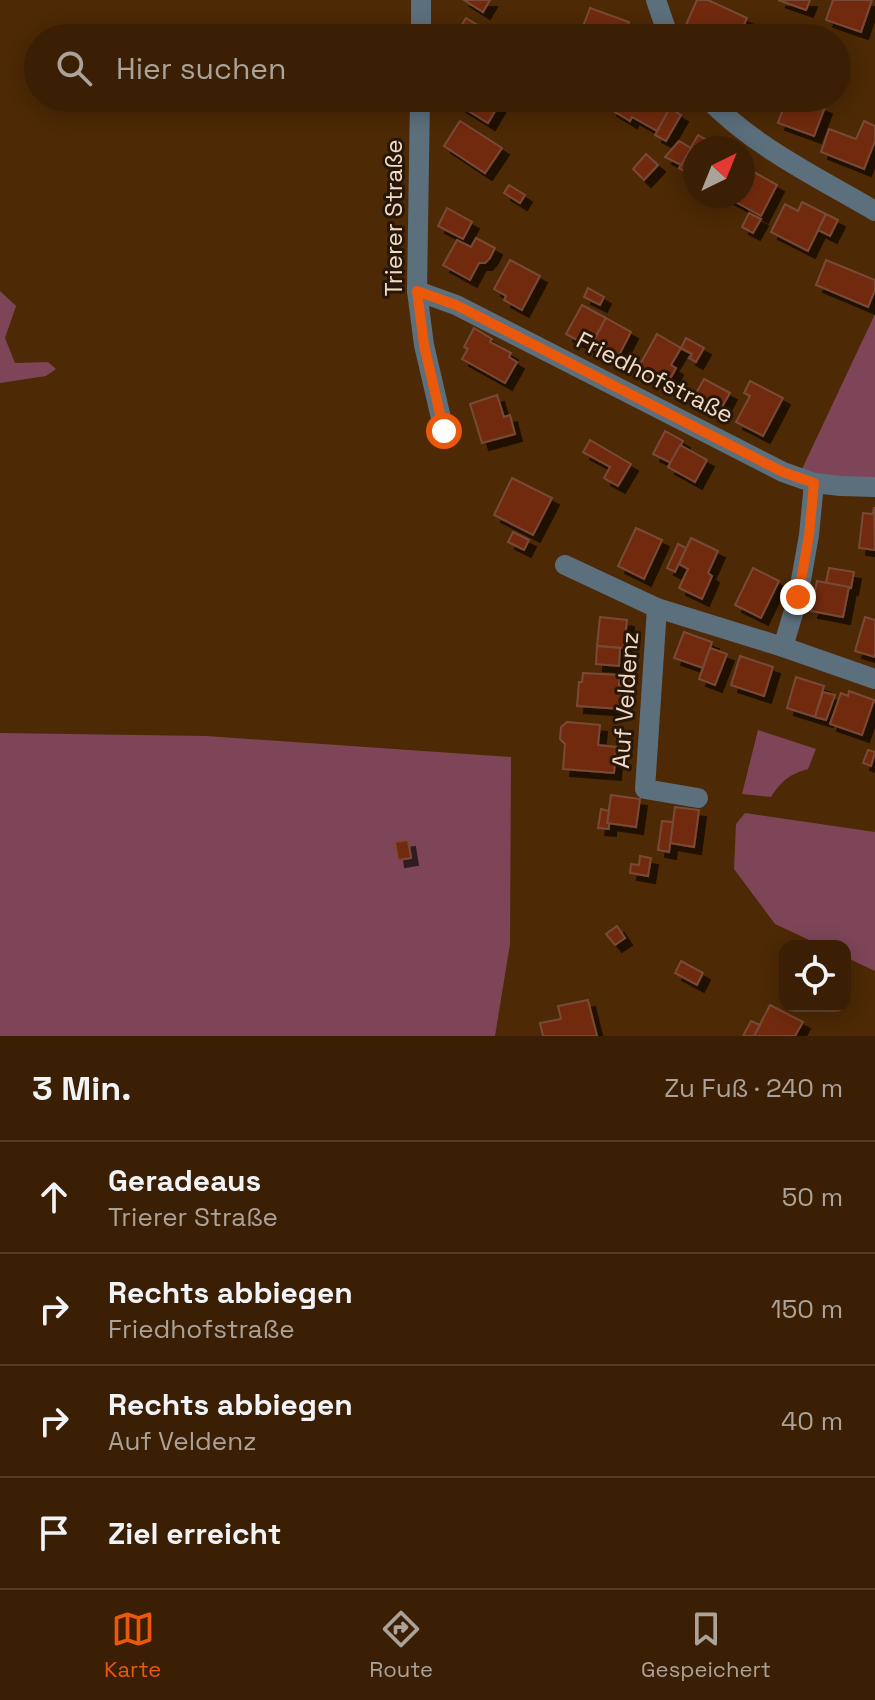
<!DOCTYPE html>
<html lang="de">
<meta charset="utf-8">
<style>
body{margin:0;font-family:"Space Grotesk",sans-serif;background:#452c13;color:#f1f3f6}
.controls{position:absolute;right:24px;bottom:24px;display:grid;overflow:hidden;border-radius:16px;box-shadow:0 4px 20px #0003}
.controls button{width:72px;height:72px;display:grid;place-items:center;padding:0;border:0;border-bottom:2px solid #543d26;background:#3a1f04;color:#f1f3f6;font:40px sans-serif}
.compass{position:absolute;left:683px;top:136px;width:72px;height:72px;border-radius:50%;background:#3a1f04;box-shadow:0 4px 20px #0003;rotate:43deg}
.stop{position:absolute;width:24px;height:24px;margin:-18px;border:6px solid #ea580c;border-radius:50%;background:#fff}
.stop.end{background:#ea580c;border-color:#fff;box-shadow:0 2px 8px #0008}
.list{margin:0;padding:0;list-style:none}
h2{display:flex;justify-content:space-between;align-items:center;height:104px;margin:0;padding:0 32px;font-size:34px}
h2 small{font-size:26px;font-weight:400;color:#aba29a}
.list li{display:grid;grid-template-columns:52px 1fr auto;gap:24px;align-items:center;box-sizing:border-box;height:112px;padding:0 32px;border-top:2px solid #543d26}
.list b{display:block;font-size:30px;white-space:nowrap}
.list p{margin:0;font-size:26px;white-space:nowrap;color:#aba29a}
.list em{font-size:26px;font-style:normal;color:#aba29a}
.icon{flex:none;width:44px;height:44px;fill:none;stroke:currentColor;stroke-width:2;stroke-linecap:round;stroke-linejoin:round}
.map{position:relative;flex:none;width:875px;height:1036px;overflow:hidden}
.search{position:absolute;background:#3a1f04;box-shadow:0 4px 20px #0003;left:24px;right:24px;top:24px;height:88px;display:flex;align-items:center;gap:20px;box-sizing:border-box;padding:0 28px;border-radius:44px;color:#aba29a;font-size:30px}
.sheet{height:552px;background:#3a1f04}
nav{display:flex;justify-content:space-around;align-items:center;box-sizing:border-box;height:112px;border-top:2px solid #543d26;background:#3a1f04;font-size:22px;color:#aba29a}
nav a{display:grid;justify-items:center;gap:4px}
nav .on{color:#ea580c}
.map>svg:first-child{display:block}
</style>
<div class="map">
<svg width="875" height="1036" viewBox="0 0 875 1036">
<defs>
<filter id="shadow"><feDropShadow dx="7" dy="7" stdDeviation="0" flood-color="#0009"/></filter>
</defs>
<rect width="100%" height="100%" fill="#4d2905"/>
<g fill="#7e4558">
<path d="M0,291L16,306L5,338L15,363L48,362L56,369L46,376L0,383Z"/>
<path d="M875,314V480L832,478L802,469Z"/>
<path d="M758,730L816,749L808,769C790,774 781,781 771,797L742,794Z"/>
<path d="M0,733L206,736L511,757L510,944L495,1036H0Z"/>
<path d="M745,813L875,832V971L845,957V946H822L775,924L734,869L736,824Z"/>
</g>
<g fill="#712a0d" stroke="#794a39" stroke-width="2" filter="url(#shadow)">
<path d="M464,0H490L483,12Z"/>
<path d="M697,0H708L747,18L738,38H710L685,27Z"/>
<path d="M778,0H810L806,10Z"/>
<path d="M833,0H872L861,32L826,20Z"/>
<path d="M590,8L629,22L623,38H571L574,29L581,32Z"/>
<path d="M466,18L499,38H454Z"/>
<path d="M448,98H496L501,101L488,123Z"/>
<path d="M616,98H668L674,101L657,131L632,117L630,121L610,109Z"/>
<path d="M787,98H802L825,107L814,136L778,123Z"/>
<path d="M670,108L681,115L666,141L655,135Z"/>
<path d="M460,121L502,148L485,173L444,146Z"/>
<path d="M864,121L875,126V141L864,169L821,152L829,129L856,139Z"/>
<path d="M698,135L721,148H695V177L679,168Z"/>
<path d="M679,141L691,148L681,165L665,157Z"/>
<path d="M646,154L658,165L644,180L633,169Z"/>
<path d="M743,166L777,185L761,216L725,196H743Z"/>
<path d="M509,185L525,195L520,203L504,193Z"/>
<path d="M802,202L826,214L808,251L771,232L785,204L798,211Z"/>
<path d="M447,208L472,222L463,239L438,226Z"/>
<path d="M749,213L761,219L753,233L742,227Z"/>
<path d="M826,214L838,220L830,236L818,230Z"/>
<path d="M476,238L495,248L490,258L485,263H479L470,280L443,265L457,240L471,247Z"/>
<path d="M510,260L540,276L522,310L504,300L506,296L494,289Z"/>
<path d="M826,260L875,280V290L868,307L816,285Z"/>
<path d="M588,288L604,297L600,305L584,297Z"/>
<path d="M582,305L606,318L590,347L566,334Z"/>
<path d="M606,318L631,332L616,361L590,347Z"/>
<path d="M474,328L492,339L490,342L511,353L509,357L517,362L505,383L462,359L468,349L464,347Z"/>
<path d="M657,334L681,348L671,365L676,368L671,377L666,374L660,384L637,370Z"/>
<path d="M686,338L704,348L696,362L689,358L692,354L681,348Z"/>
<path d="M704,379L730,393L718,414L692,400Z"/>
<path d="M750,381L783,398L763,436L736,422L750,396L744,393Z"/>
<path d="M497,395L504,417L510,415L515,434L482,443L470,404Z"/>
<path d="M665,431L683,441L671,463L653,454Z"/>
<path d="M590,440L631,464L618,486L604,478L610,467L583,452Z"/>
<path d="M680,445L707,460L695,482L668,467Z"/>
<path d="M512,478L552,498L533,535L494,515Z"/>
<path d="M874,507L875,550L859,548L863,513L873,514Z"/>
<path d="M636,528L662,540L644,579L618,566Z"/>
<path d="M513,532L529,540L524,550L508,542Z"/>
<path d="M691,538L718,551L708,573L712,576L702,599L679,588L688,569L679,564Z"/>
<path d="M678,544L686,548L675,572L667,568Z"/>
<path d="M753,568L779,581L761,618L735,605Z"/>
<path d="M829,568L854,572L851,588L826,583Z"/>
<path d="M817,581L849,587L843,617L811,611Z"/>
<path d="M600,617L627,620L624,648L597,646Z"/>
<path d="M865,617L875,620V657L855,651Z"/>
<path d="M684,632L712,642L703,668L674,658Z"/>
<path d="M597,646L620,648L619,666L596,664Z"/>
<path d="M710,648L727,654L715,685L699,679Z"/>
<path d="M740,656L773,667L764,696L731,685Z"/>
<path d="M583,673L620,675L619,685H622L621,709L577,706L579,682H582Z"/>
<path d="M796,677L824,686L815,717L787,708Z"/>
<path d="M849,691L874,700L862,735L830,724L841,693L848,696Z"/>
<path d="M823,692L835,695L826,720L815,717Z"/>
<path d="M567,722L600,725L598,745L616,747L614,773L563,769L565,744L560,739L561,727Z"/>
<path d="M868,750L875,752L871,766L863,763Z"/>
<path d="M611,795L640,799L636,827L607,823Z"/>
<path d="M675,807L699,810L694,847L670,843Z"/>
<path d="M601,809L609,811L607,823H609V829L598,828Z"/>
<path d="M662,821L673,822L669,852L658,850Z"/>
<path d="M408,840L411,858L398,860L395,842Z"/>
<path d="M640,856L651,858L648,876L630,873L631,864L639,865Z"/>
<path d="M617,926L625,938L615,945L606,934Z"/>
<path d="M681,961L703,973L697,985L675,973Z"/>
<path d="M588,1000L597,1036H543L540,1023L561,1019L558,1006Z"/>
<path d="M770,1005L803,1022L795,1036H754Z"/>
<path d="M751,1021L760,1025L754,1036H743Z"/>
</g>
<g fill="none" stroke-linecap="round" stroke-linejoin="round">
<g stroke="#5c6f7d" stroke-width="20">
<path d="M656,0L669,38"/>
<path d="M421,38V0"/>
<path d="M420,98L417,291L424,345L444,431"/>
<path d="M707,98C754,147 817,177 875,211"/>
<path d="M417,291L456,305L783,472L814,483L841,486L875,487"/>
<path d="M565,565L657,608L783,647L875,679"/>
<path d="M657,608L645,789L698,798"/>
<path d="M783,647L798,597L809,535L814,483"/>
</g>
</g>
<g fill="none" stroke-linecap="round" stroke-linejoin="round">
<path stroke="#ea580c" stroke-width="10" d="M444,431L424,345L417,291L456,305L783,472L814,483L809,535L798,597"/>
</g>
<g text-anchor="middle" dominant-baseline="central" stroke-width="6" stroke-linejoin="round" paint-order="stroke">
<g font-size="24" fill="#f1dac8" stroke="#271709">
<text transform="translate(393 218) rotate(-90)">Trierer Straße</text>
<text transform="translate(655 377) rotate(27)">Friedhofstraße</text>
<text transform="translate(625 700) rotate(-86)">Auf Veldenz</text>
</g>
</g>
</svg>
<div class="controls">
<button><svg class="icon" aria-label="locate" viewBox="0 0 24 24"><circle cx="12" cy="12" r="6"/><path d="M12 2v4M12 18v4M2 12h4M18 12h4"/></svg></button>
</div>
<svg class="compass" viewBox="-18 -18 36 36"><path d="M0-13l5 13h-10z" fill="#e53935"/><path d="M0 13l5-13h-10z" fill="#aba29a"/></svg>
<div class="stop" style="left:444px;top:431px"></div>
<div class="stop end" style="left:798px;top:597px"></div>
<div class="search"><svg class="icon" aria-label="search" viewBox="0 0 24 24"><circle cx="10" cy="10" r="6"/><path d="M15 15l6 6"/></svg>Hier suchen</div>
</div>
<section class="sheet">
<h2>3 Min.<small>Zu Fuß · 240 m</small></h2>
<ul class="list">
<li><svg class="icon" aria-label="ahead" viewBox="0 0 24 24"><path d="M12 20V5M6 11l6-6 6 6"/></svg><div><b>Geradeaus</b><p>Trierer Straße</p></div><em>50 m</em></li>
<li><svg class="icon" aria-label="right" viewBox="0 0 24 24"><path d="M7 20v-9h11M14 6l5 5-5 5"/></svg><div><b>Rechts abbiegen</b><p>Friedhofstraße</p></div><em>150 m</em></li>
<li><svg class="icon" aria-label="right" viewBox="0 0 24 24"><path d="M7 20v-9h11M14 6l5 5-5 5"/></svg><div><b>Rechts abbiegen</b><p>Auf Veldenz</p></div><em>40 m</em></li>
<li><svg class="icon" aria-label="arrive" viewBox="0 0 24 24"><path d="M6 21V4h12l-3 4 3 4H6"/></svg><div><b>Ziel erreicht</b></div></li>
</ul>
</section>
<nav>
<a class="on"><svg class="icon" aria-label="map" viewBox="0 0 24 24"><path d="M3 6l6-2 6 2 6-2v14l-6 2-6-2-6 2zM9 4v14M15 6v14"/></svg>Karte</a>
<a><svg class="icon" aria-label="directions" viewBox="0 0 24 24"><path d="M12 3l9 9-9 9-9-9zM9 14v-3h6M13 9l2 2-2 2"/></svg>Route</a>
<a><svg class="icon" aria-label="saved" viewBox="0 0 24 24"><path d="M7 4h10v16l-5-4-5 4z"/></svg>Gespeichert</a>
</nav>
